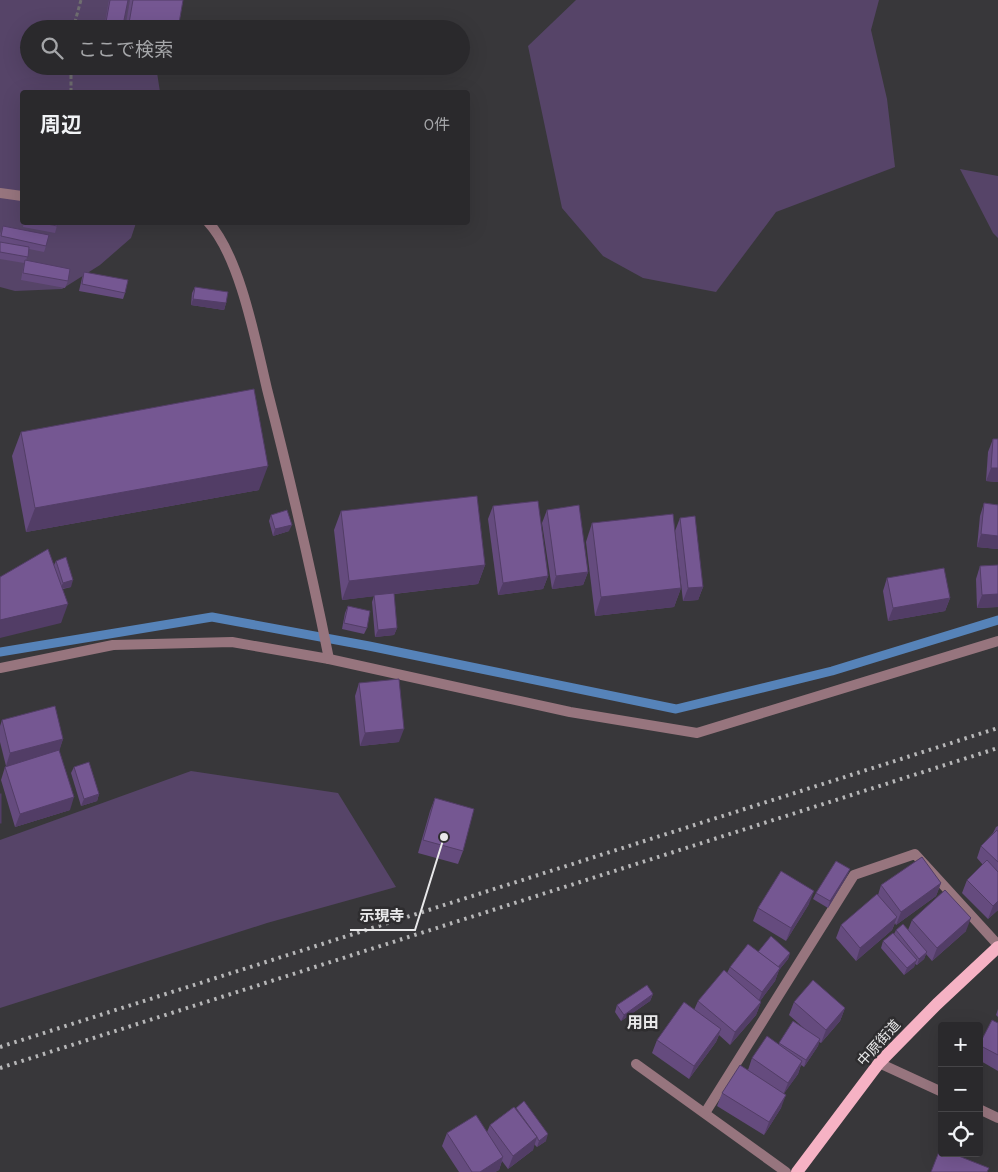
<!DOCTYPE html>
<html lang="ja">
<meta charset="utf-8">
<style>
body{margin:0;font-family:Figtree,"Noto Sans JP",sans-serif;background:#323134;color:#f1f3f6}
.controls{position:absolute;right:15px;bottom:15px;display:grid;overflow:hidden;border-radius:5px;box-shadow:0 5px 20px #0002}
.controls button{width:45px;height:45px;display:grid;place-items:center;padding:0;border:0;border-bottom:1px solid #464548;background:#2a292c;color:#f1f3f6;font:25px sans-serif}
.list{margin:0;padding:0;list-style:none}
h2{display:flex;justify-content:space-between;align-items:center;height:65px;margin:0;padding:0 20px;font-size:21px}
h2 small{font-size:16px;font-weight:400;color:#a5a6a9}
.icon{flex:none;width:28px;height:28px;fill:none;stroke:currentColor;stroke-width:2;stroke-linecap:round;stroke-linejoin:round}
.map{position:relative;flex:none;width:998px;height:1172px;overflow:hidden}
.search{position:absolute;background:#2a292c;box-shadow:0 5px 20px #0002;left:20px;top:20px;width:450px;height:55px;display:flex;align-items:center;gap:12px;box-sizing:border-box;padding:0 18px;border-radius:28px;color:#a5a6a9;font-size:19px}
.panel{position:absolute;background:#2a292c;box-shadow:0 5px 20px #0002;left:20px;top:90px;width:450px;height:135px;border-radius:5px}
.map>svg:first-child{display:block}
</style>
<div class="map">
<svg width="998" height="1172" viewBox="0 0 998 1172">
<rect width="100%" height="100%" fill="#38373a"/>
<g fill="#564468">
<path d="M0,0H148L151,29H29V66H156L160,92H22V222L136,223L131,238L100,265L62,289L15,291L0,287Z"/>
<path d="M576,0H879L871,30L887,99L895,167L776,212L716,292L643,278L603,256L562,208L528,46Z"/>
<path d="M960,169L998,176V238L993,233Z"/>
<path d="M191,771L338,793L396,887L267,923L0,1008V840Z"/>
</g>
<g fill="none" stroke-linecap="round" stroke-linejoin="round">
<path stroke="#5683b9" stroke-width="9" d="M0,652L212,617L369,646L676,709L832,671L998,620"/>
<g stroke="#6f6e70" stroke-width="3" stroke-dasharray="4 2.5" stroke-linecap="butt">
<path d="M73,29L81,0"/>
<path d="M71,92V66"/>
</g>
<g stroke="#97757e" stroke-width="10">
<path d="M636,1064L786,1172"/>
<path d="M705,1113L854,875L915,854L998,945"/>
</g>
<g stroke="#97757e" stroke-width="10">
<path d="M0,193L22,196"/>
<path d="M208,222C240,256 256,343 267,389C290,479 311,569 329,659"/>
<path d="M0,668L113,645L232,642L329,659L570,712L697,733L998,641"/>
<path d="M879,1063L942,1092"/>
<path d="M979,1109L998,1118"/>
</g>
<path stroke="#f6b2c4" stroke-width="12" d="M797,1172L879,1063L937,1004L998,947"/>
<g stroke="#b7b7b8" stroke-width="4" stroke-dasharray="2.5 5" stroke-linecap="butt">
<path d="M0,1047L998,728"/>
<path d="M0,1068L998,748"/>
</g>
</g>
<g fill="#654b7e">
<path d="M109,0H128L122,29L104,28Z"/>
<path d="M130,0H183L178,29H125Z"/>
<path d="M24,222H58L55,233L23,227Z"/>
<path d="M3,226L46,246L44,252L29,249L26,261L68,281L65,288L21,280L24,263L0,259V234Z"/>
<path d="M84,272L125,293L123,299L79,291L82,278Z"/>
<path d="M195,287L226,303L224,310L191,305L192,293Z"/>
<path d="M21,432L259,490L26,532L12,456Z"/>
<path d="M993,439H998V482L986,481L988,452Z"/>
<path d="M984,503L998,505V549L977,547L980,516Z"/>
<path d="M493,506L548,576L543,589L498,595L488,519Z"/>
<path d="M547,510L588,572L583,585L552,589L542,523Z"/>
<path d="M341,511L485,565L478,584L394,594L397,628L394,635L375,637L372,602L374,596L342,600L334,530Z"/>
<path d="M271,515L289,531L273,536L269,521Z"/>
<path d="M680,518L703,587L698,600L683,601L675,531Z"/>
<path d="M592,523L681,588L674,607L595,616L586,542Z"/>
<path d="M56,561L71,587L63,589L61,623L54,565Z"/>
<path d="M998,565V607L977,608L976,579L980,566Z"/>
<path d="M887,578L950,598L945,611L888,621L883,591Z"/>
<path d="M348,606L367,628L364,634L342,629L345,613Z"/>
<path d="M359,683L399,742L360,746L355,696Z"/>
<path d="M2,720L63,739L59,750L70,810L15,827L1,780L5,767L29,760L6,766L0,742V726Z"/>
<path d="M74,767L99,794L97,801L81,806L71,773Z"/>
<path d="M435,798L463,851L458,864L418,853L430,811Z"/>
<path d="M998,826V910L988,919L962,893L967,880L983,865L977,858L981,846L993,833L996,827Z"/>
<path d="M850,869L847,876L828,908L813,899L816,893Z"/>
<path d="M941,883L936,896L896,925L895,923L892,930L856,961L836,938L841,925L878,895L881,885Z"/>
<path d="M809,904L786,941L753,921L758,908Z"/>
<path d="M912,920L966,931L932,961L926,954L924,959L917,965L915,964L914,967L904,975L881,948L883,941L894,934L896,930H908Z"/>
<path d="M758,952L790,953L788,959L779,970L775,981L760,1001L761,1002L756,1015L730,1045L719,1035L716,1042L689,1079L652,1053L657,1040L694,1010L698,1001L727,973L730,967Z"/>
<path d="M653,994L650,1001L621,1021L615,1012L617,1005Z"/>
<path d="M794,1002L845,1008L840,1021L821,1043L819,1042L818,1046L804,1067L801,1065L798,1074L784,1093L781,1108L764,1135L717,1106L722,1093L748,1070L752,1058L779,1044V1043L806,1030L789,1015Z"/>
<path d="M998,1009V1017L996,1015Z"/>
<path d="M998,1023V1071L979,1060V1044Z"/>
<path d="M514,1107L546,1141L537,1147L534,1144L533,1150L508,1169L502,1161L499,1170L495,1172H459L442,1146L447,1133L487,1132L490,1125Z"/>
</g>
<g fill="#523d66">
<path d="M193,299L226,303L224,310L191,305Z"/>
<path d="M268,466L259,490L26,532L35,508Z"/>
<path d="M991,468H998V482L986,481Z"/>
<path d="M292,525L289,531L273,536L275,529Z"/>
<path d="M981,534L998,536V549L977,547Z"/>
<path d="M485,565L478,584L342,600L349,581Z"/>
<path d="M588,572L583,585L552,589L556,576Z"/>
<path d="M548,576L543,589L498,595L503,583Z"/>
<path d="M73,580L71,587L60,589L63,583Z"/>
<path d="M703,587L698,600L683,601L688,588Z"/>
<path d="M681,588L674,607L595,616L601,597Z"/>
<path d="M998,594V607L977,608L982,595Z"/>
<path d="M950,598L945,611L888,621L893,608Z"/>
<path d="M68,604L61,623L0,638V620Z"/>
<path d="M397,628L394,635L375,637L378,630Z"/>
<path d="M404,729L399,742L360,746L365,733Z"/>
<path d="M63,739L59,752L6,766L10,753Z"/>
<path d="M99,794L97,801L81,806L84,799Z"/>
<path d="M74,797L70,810L15,827L20,814Z"/>
<path d="M850,869L847,876L828,908L830,901Z"/>
<path d="M941,883L936,896L896,925L901,912Z"/>
<path d="M814,891L809,904L786,941L791,928Z"/>
<path d="M998,901V910L988,919L993,906Z"/>
<path d="M897,917L892,930L856,961L860,948Z"/>
<path d="M971,918L966,931L932,961L937,948Z"/>
<path d="M927,952L924,959L917,965L919,959Z"/>
<path d="M790,953L788,959L779,970L775,981L757,1005L762,992L777,969Z"/>
<path d="M917,960L914,967L904,975L907,968Z"/>
<path d="M653,994L650,1001L621,1021L624,1015Z"/>
<path d="M761,1002L756,1015L730,1045L735,1032Z"/>
<path d="M845,1008L840,1021L821,1043L826,1030Z"/>
<path d="M721,1029L716,1042L689,1079L694,1066Z"/>
<path d="M820,1039L818,1046L804,1067L806,1060Z"/>
<path d="M802,1061L798,1074L783,1095L788,1083Z"/>
<path d="M786,1095L781,1108L764,1135L769,1122Z"/>
<path d="M548,1134L546,1141L537,1147L539,1141Z"/>
<path d="M537,1137L533,1150L508,1169L513,1156Z"/>
<path d="M503,1157L499,1170L495,1172H480Z"/>
</g>
<g fill="#755792" stroke="#523d66">
<path d="M110,0H128L123,25L106,22Z"/>
<path d="M133,0H183L178,29H128Z"/>
<path d="M38,222H58L57,226Z"/>
<path d="M3,226L49,235L46,246L1,236Z"/>
<path d="M0,242L29,247L28,257L0,252Z"/>
<path d="M25,260L70,269L68,281L23,273Z"/>
<path d="M84,272L128,280L125,293L82,284Z"/>
<path d="M195,287L228,292L226,303L193,299Z"/>
<path d="M254,389L268,466L35,508L21,432Z"/>
<path d="M993,439H998V468H991Z"/>
<path d="M477,496L485,565L349,581L341,511Z"/>
<path d="M538,501L548,576L503,583L493,506Z"/>
<path d="M984,503L998,505V536L981,534Z"/>
<path d="M579,505L588,572L556,576L547,510Z"/>
<path d="M287,510L292,525L275,529L271,515Z"/>
<path d="M673,514L681,588L601,597L592,523Z"/>
<path d="M695,516L703,587L688,588L680,518Z"/>
<path d="M48,549L68,604L0,620V577Z"/>
<path d="M66,557L73,580L63,583L56,561Z"/>
<path d="M998,565V594L982,595L980,566Z"/>
<path d="M944,568L950,598L893,608L887,578Z"/>
<path d="M394,593L397,628L378,630L374,595Z"/>
<path d="M348,606L370,611L367,628L344,623Z"/>
<path d="M399,679L404,729L365,733L359,683Z"/>
<path d="M55,706L63,739L10,753L2,720Z"/>
<path d="M59,750L74,797L20,814L5,767Z"/>
<path d="M89,762L99,794L84,799L74,767Z"/>
<rect x="0" y="794" width="1" height="29"/>
<path d="M435,798L474,809L463,851L423,840Z"/>
<path d="M997,830L998,832V862L981,846Z"/>
<path d="M922,857L941,883L901,912L881,885Z"/>
<path d="M987,860L998,872V901L993,906L967,880Z"/>
<path d="M836,861L850,869L830,901L816,893Z"/>
<path d="M781,871L814,891L791,928L758,908Z"/>
<path d="M945,890L971,918L937,948L912,920Z"/>
<path d="M877,894L897,917L860,948L841,925Z"/>
<path d="M903,924L927,952L919,959L896,930Z"/>
<path d="M893,933L917,960L907,968L883,941Z"/>
<path d="M771,936L790,953L778,967L758,952Z"/>
<path d="M748,944L780,968L762,992L730,967Z"/>
<path d="M724,970L761,1002L735,1032L698,1001Z"/>
<path d="M813,980L845,1008L826,1030L794,1002Z"/>
<path d="M647,985L653,994L624,1015L617,1005Z"/>
<path d="M684,1002L721,1029L694,1066L657,1040Z"/>
<path d="M992,1020L998,1023V1055L979,1045Z"/>
<path d="M793,1021L820,1039L806,1060L779,1043Z"/>
<path d="M767,1036L802,1061L788,1083L752,1058Z"/>
<path d="M740,1065L786,1095L769,1122L722,1093Z"/>
<path d="M524,1101L548,1134L539,1141L537,1137L516,1108Z"/>
<path d="M514,1107L537,1137L513,1156L490,1125Z"/>
<path d="M476,1115L503,1157L480,1172H472L447,1133Z"/>
<path d="M940,1149L942,1150V1153H951L989,1168L987,1172H931Z"/>
</g>
<g text-anchor="middle" dominant-baseline="central" stroke-width="5" stroke-linejoin="round" paint-order="stroke">
<g font-size="14" fill="#e9e9ea" stroke="#2e2d2f">
<text transform="translate(879 1043) rotate(-48)">中原街道</text>
</g>
<g font-size="16" font-weight="bold" fill="#e9e9ea" stroke="#2e2d2f">
<text x="643" y="1022">用田</text>
</g>
</g>
<path fill="none" stroke="#e9e9ea" stroke-width="2" d="M444 837L415 930H350"/>
<circle fill="#e9e9ea" stroke="#2e2d2f" stroke-width="2" cx="444" cy="837" r="5"/>
<g font-size="15" text-anchor="middle" font-weight="bold" fill="#e9e9ea" stroke="#2e2d2f" stroke-width="5" stroke-linejoin="round" paint-order="stroke">
<text x="382" y="921">示現寺</text>
</g>
</svg>
<div class="controls">
<button>+</button>
<button>−</button>
<button><svg class="icon" aria-label="locate" viewBox="0 0 24 24"><circle cx="12" cy="12" r="6"/><path d="M12 2v4M12 18v4M2 12h4M18 12h4"/></svg></button>
</div>
<div class="search"><svg class="icon" aria-label="search" viewBox="0 0 24 24"><circle cx="10" cy="10" r="6"/><path d="M15 15l6 6"/></svg>ここで検索</div>
<section class="panel">
<h2>周辺<small>0件</small></h2>
<ul class="list">
</ul>
</section>
</div>
